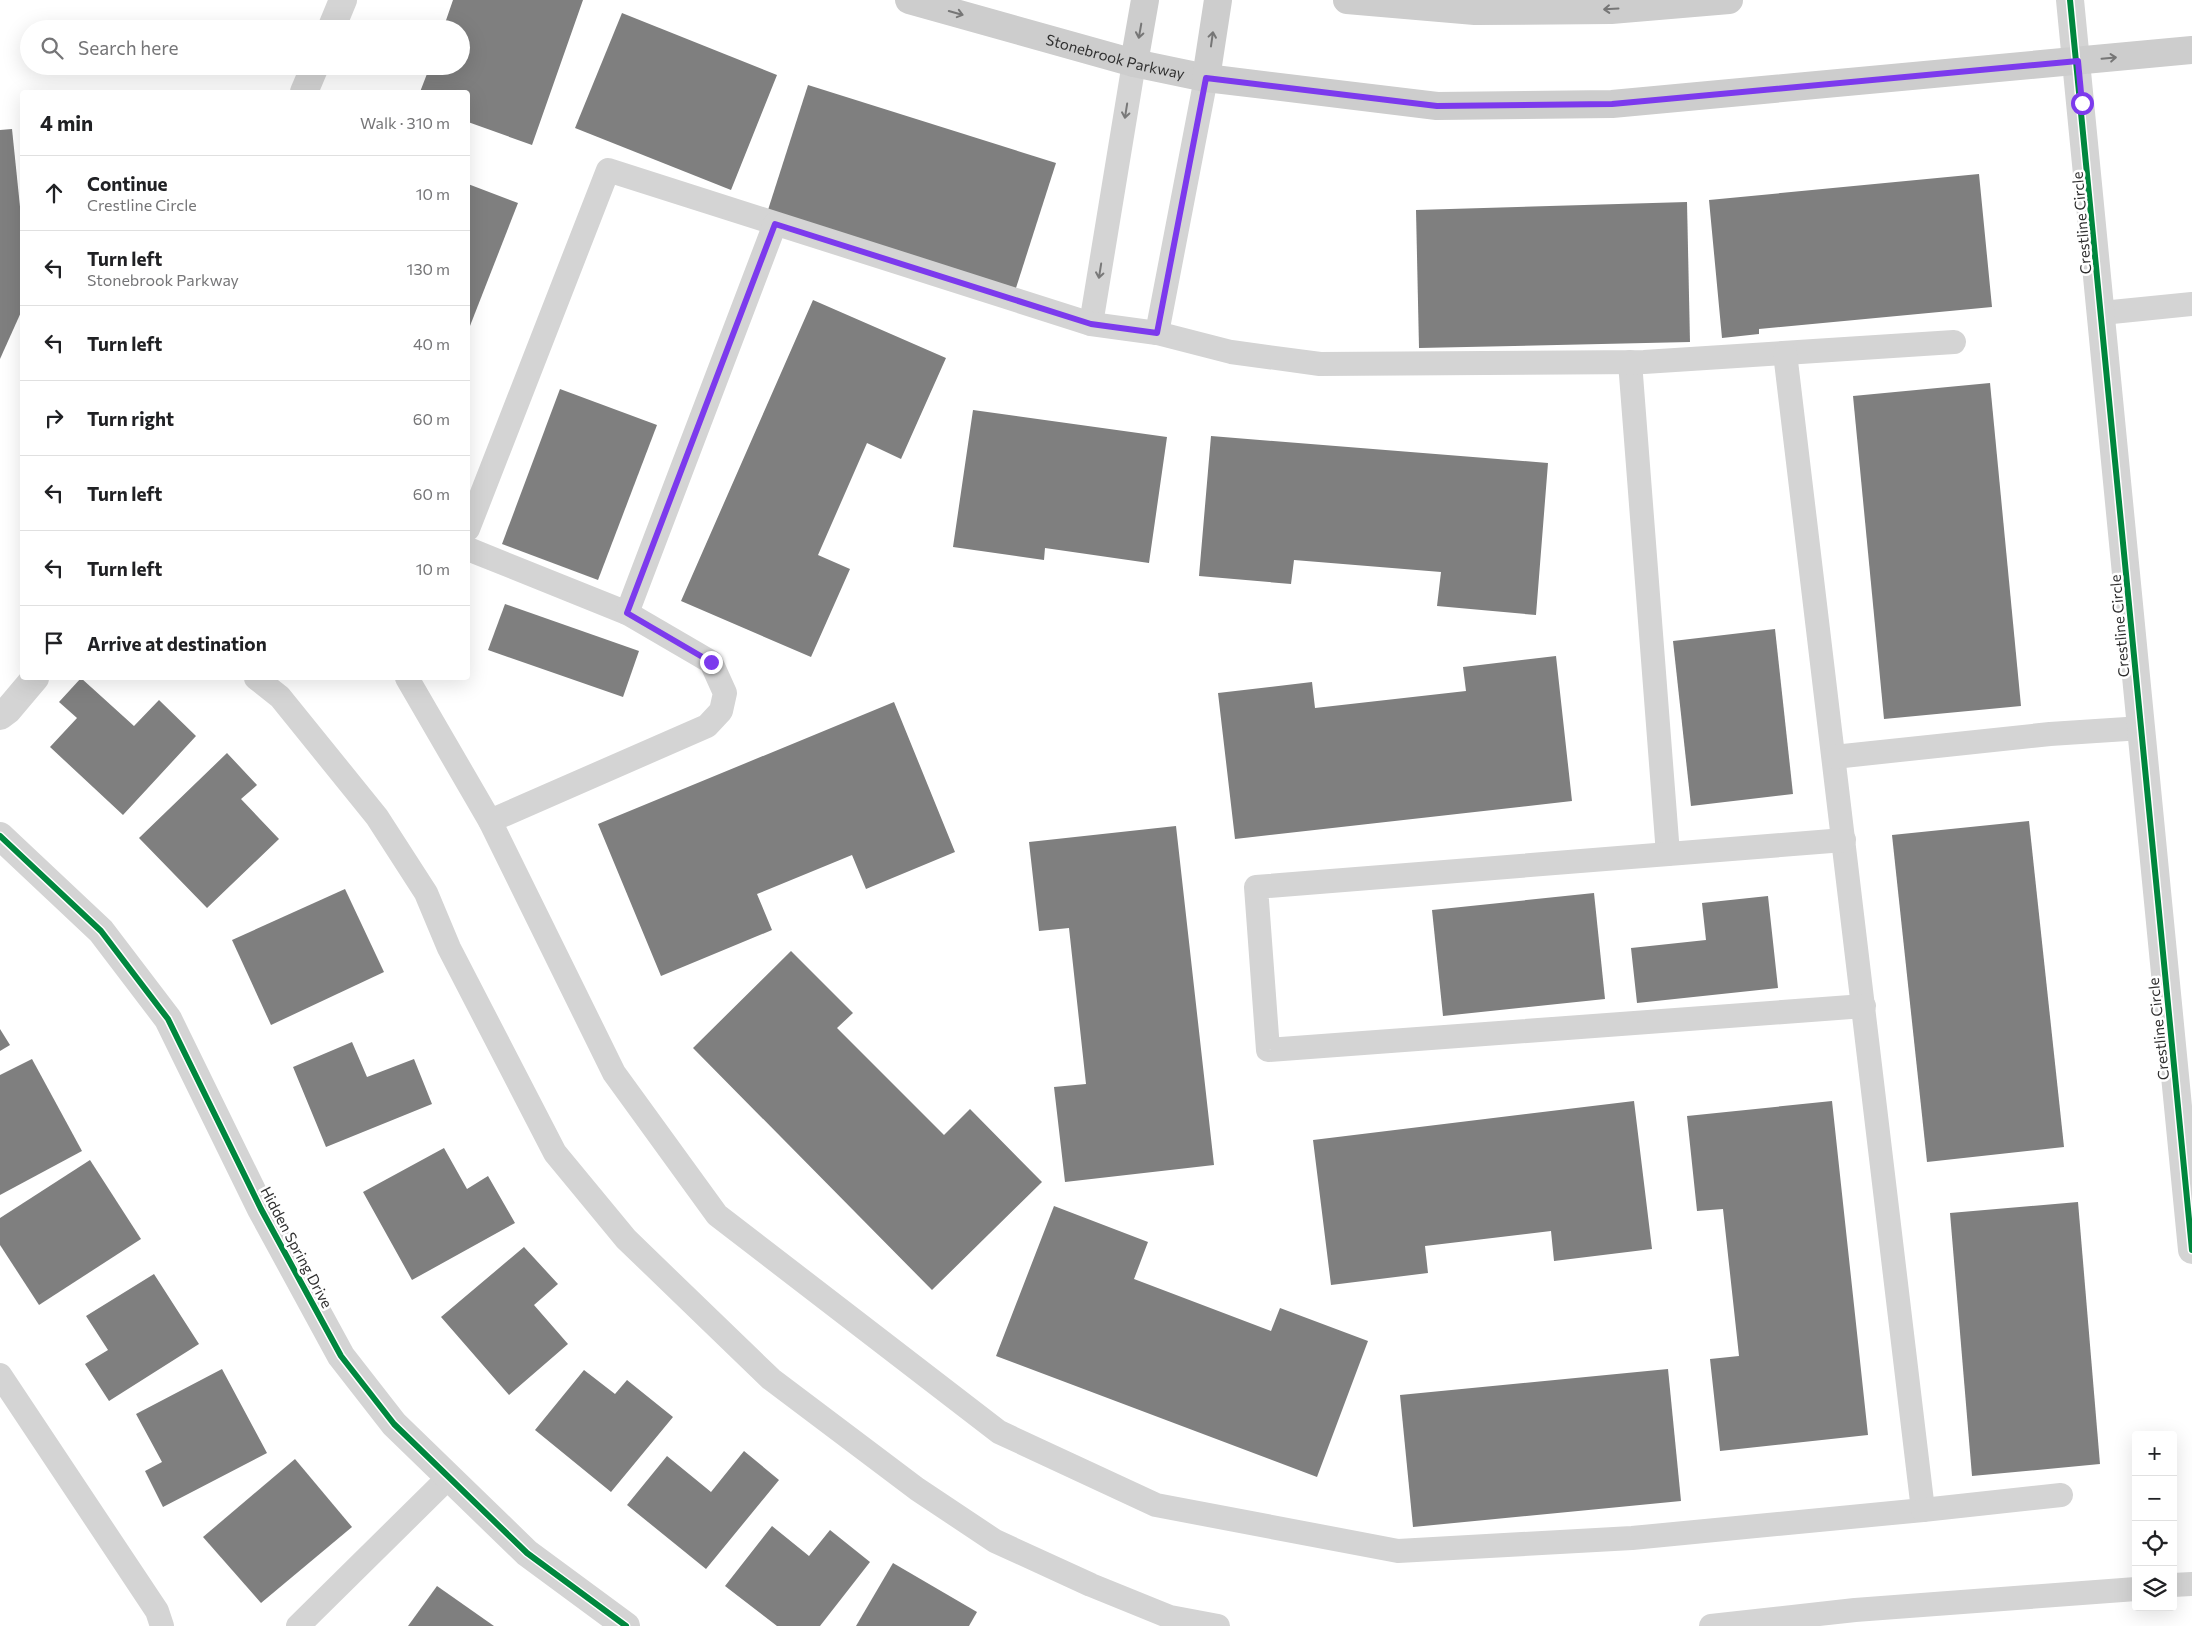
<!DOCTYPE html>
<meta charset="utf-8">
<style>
body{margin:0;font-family:Commissioner,sans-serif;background:#f6f6f6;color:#202124}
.controls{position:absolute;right:15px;bottom:15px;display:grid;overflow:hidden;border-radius:5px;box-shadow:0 5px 20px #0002}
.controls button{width:45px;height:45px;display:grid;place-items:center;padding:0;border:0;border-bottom:1px solid #e0e0e0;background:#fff;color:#202124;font:25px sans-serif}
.stop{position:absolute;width:15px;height:15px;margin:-11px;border:4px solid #7c3aed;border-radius:50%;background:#fff}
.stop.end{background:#7c3aed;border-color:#fff;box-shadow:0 1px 5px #0008}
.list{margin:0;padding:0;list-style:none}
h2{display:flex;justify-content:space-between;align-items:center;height:65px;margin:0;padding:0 20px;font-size:21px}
h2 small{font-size:16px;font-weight:400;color:#757577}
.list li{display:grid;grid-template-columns:32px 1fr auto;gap:15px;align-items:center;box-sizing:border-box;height:75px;padding:0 20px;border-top:1px solid #e0e0e0}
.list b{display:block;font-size:19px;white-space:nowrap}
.list p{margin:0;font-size:16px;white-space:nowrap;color:#757577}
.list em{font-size:16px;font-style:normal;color:#757577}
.icon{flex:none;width:28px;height:28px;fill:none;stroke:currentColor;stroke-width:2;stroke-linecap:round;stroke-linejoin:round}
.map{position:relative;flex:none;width:2192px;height:1626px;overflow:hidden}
.search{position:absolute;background:#fff;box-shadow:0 5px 20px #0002;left:20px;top:20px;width:450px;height:55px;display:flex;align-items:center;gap:12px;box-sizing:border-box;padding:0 18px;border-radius:28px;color:#757577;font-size:19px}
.panel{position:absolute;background:#fff;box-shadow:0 5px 20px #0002;left:20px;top:90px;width:450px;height:590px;border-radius:5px}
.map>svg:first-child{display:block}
</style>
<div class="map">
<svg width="2192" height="1626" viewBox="0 0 2192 1626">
<rect width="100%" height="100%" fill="#fff"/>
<g fill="#7f7f7f">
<path d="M453,0H583L532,145L468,122V92H420L430,66H461V29H443Z"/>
<path d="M622,13L777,75L731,190L575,128Z"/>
<path d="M808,85L1056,163L1015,291L767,213Z"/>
<path d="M12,129L22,226V310L0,359V130Z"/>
<path d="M1979,174L1992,307L1759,329V334L1722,338L1709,200Z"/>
<path d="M468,184L518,203L468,331Z"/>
<path d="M1687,202L1690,342L1419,348L1416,210Z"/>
<path d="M813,300L946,358L901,459L867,443L818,555L850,569L811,657L681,601Z"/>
<path d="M1990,383L2021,706L1884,719L1853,396Z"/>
<path d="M560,389L657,425L598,580L502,544Z"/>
<path d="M973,410L1167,437L1149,563L1045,548L1044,560L953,547Z"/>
<path d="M1211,436L1548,463L1536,615L1437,606L1441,572L1294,560L1291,584L1199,576Z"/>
<path d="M505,604L639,651L623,697L488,650Z"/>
<path d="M1775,629L1793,794L1691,806L1673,641Z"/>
<path d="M1556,656L1572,801L1235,839L1218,693L1312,682L1315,708L1466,691L1463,667Z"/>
<path d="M81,678L134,726L159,700L196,736L123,815L50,747L77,718L59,702Z"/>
<path d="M894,702L955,852L866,889L852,855L757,894L772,930L661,976L598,824Z"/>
<path d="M227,753L257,785L241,799L279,839L207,908L139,838Z"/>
<path d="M2029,821L2064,1147L1927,1162L1892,835Z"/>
<path d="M1176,826L1214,1165L1065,1182L1054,1087L1086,1084L1069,928L1039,931L1029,842Z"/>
<path d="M345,889L384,972L271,1025L232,940Z"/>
<path d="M1594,893L1605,999L1443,1016L1432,910Z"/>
<path d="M1768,896L1778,988L1637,1003L1631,948L1706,940L1702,903Z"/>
<path d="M791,951L853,1013L837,1028L944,1135L970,1109L1042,1182L932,1290L693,1048Z"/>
<path d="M0,1029L10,1045L0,1051Z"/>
<path d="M352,1042L367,1077L414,1059L432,1104L326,1147L293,1067Z"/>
<path d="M32,1059L82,1151L0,1195V1075Z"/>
<path d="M1634,1101L1652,1249L1554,1261L1551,1231L1425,1246L1428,1273L1331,1285L1313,1140Z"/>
<path d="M1832,1101L1868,1435L1720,1451L1710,1359L1739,1356L1723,1209L1697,1211L1687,1116Z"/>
<path d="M444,1148L467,1189L488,1176L515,1223L412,1280L363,1192Z"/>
<path d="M90,1160L141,1239L39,1305L0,1245V1218Z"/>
<path d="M2078,1202L2100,1464L1972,1476L1950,1213Z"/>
<path d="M1054,1206L1148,1242L1134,1279L1271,1331L1280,1308L1368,1341L1317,1477L996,1356Z"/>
<path d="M524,1247L558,1284L534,1305L568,1344L509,1395L441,1317Z"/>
<path d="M154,1274L199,1344L109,1401L85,1364L108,1350L86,1316Z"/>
<path d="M222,1369L267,1453L163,1507L145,1471L162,1462L136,1414Z"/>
<path d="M1668,1369L1681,1501L1413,1527L1400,1395Z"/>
<path d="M584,1370L615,1394L627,1380L673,1417L611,1492L535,1430Z"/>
<path d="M744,1451L779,1480L706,1569L627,1505L667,1456L711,1492Z"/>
<path d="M295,1459L352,1527L261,1603L203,1537Z"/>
<path d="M772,1526L809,1556L830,1530L870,1562L820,1626H777L725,1586Z"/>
<path d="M893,1563L977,1612L969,1626H856Z"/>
<path d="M437,1586L494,1626H408Z"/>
</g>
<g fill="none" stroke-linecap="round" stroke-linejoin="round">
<g stroke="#d4d4d4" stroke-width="24">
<path d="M2102,313L2192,304"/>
<path d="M1091,324L1134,63"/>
<path d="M1157,333L1206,78"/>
<path d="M1630,362L1668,854"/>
<path d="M468,529L608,170L1091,324L1157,333L1231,352L1320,364L1644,362L1954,342"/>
<path d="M468,549L627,613L711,662L725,693L721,711L707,726L490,821"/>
<path d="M627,613L775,224"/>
<path d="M256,678L280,697L377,817L426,893L449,948L555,1153L626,1239L771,1379L917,1489L995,1541L1091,1585L1170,1617L1218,1626"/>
<path d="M407,678L490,821L614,1073L717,1215L999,1432L1156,1505L1398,1551L1632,1538L1923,1510L1785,353"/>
<path d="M1834,757L2050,734L2142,728"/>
<path d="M1844,840L1256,887L1268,1050L1864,1006"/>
<path d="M0,1375L157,1611L162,1626"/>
<path d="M1923,1510L2061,1495"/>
<path d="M2173,1585L2192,1584"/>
<path d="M298,1626L449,1477"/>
<path d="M1711,1626L1855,1610L2136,1589"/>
</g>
<g stroke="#d4d4d4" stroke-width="28">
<path d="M331,29L343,0"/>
<path d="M304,92L315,66"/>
<path d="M0,716L8,710L35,678"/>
<path d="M0,836L101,931L168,1019L261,1209L341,1356L394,1424L527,1553L626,1626"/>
</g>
<path stroke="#d4d4d4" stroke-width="28" d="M2070,0L2192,1250"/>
<g stroke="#cdcdcd" stroke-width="28">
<path id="s1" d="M909,0L1134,63L1206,78L1437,106L1612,104L2192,50"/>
<path d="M1347,0L1475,11L1611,10L1729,0"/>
<path d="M1134,63L1145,0"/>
<path d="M1206,78L1218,0"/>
</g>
<g stroke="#fff" stroke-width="9">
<g id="cycleway">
<path d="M2070,0L2192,1250"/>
<path d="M0,836L101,931L168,1019L261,1209L341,1356L394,1424L527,1553L626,1626"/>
</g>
</g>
<use href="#cycleway" stroke="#00873e" stroke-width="6"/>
</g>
<defs><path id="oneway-shaft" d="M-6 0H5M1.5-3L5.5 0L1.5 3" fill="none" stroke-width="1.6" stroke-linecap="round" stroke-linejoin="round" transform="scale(1.25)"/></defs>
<g stroke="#767676">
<use href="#oneway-shaft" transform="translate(1611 9) rotate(177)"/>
<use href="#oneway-shaft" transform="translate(956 13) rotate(16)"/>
<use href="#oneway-shaft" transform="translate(1140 31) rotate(100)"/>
<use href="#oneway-shaft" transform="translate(1212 39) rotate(-82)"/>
<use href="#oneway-shaft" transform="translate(2109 58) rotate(-5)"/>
</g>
<g stroke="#797979">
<use href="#oneway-shaft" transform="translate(1126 111) rotate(99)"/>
<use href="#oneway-shaft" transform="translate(1100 271) rotate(99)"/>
</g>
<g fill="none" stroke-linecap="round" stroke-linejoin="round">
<path stroke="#7c3aed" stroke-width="6" d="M711,662L627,613L775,224L1091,324L1157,333L1206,78L1437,106L1612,104L2078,61L2082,103"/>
</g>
<g text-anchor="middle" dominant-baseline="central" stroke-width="5" stroke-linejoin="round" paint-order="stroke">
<g font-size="15" fill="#2f2f2f" stroke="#fff">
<text stroke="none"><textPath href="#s1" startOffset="214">Stonebrook Parkway</textPath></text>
<text transform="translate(2081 223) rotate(-95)">Crestline Circle</text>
<text transform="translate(2119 626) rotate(-95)">Crestline Circle</text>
<text transform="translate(2158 1029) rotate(-96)">Crestline Circle</text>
<text transform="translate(297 1247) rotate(62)">Hidden Spring Drive</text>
</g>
</g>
</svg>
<div class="controls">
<button>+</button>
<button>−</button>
<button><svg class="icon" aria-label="locate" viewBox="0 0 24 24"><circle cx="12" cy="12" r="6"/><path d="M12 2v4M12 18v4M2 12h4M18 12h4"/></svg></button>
<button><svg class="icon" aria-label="layers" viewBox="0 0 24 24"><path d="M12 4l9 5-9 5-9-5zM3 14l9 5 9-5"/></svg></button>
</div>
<div class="stop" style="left:2082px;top:103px"></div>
<div class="stop end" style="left:711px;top:662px"></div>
<div class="search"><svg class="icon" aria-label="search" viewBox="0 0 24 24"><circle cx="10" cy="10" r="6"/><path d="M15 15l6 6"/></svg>Search here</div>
<section class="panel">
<h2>4 min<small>Walk · 310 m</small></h2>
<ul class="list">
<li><svg class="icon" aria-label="ahead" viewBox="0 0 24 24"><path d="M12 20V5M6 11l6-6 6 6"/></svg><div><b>Continue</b><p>Crestline Circle</p></div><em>10 m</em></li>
<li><svg class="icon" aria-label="left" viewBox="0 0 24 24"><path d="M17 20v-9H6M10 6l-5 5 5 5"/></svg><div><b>Turn left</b><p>Stonebrook Parkway</p></div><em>130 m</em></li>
<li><svg class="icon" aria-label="left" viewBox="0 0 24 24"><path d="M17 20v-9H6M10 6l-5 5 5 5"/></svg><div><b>Turn left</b></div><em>40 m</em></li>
<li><svg class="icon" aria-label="right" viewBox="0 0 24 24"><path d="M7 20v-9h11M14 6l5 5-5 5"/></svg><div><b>Turn right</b></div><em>60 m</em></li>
<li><svg class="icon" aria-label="left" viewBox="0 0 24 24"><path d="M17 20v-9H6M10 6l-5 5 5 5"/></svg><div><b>Turn left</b></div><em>60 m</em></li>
<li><svg class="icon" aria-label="left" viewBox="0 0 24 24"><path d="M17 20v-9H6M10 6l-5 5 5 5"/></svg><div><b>Turn left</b></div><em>10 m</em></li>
<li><svg class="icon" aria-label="arrive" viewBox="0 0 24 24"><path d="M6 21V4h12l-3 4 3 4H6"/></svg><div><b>Arrive at destination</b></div></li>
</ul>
</section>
</div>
